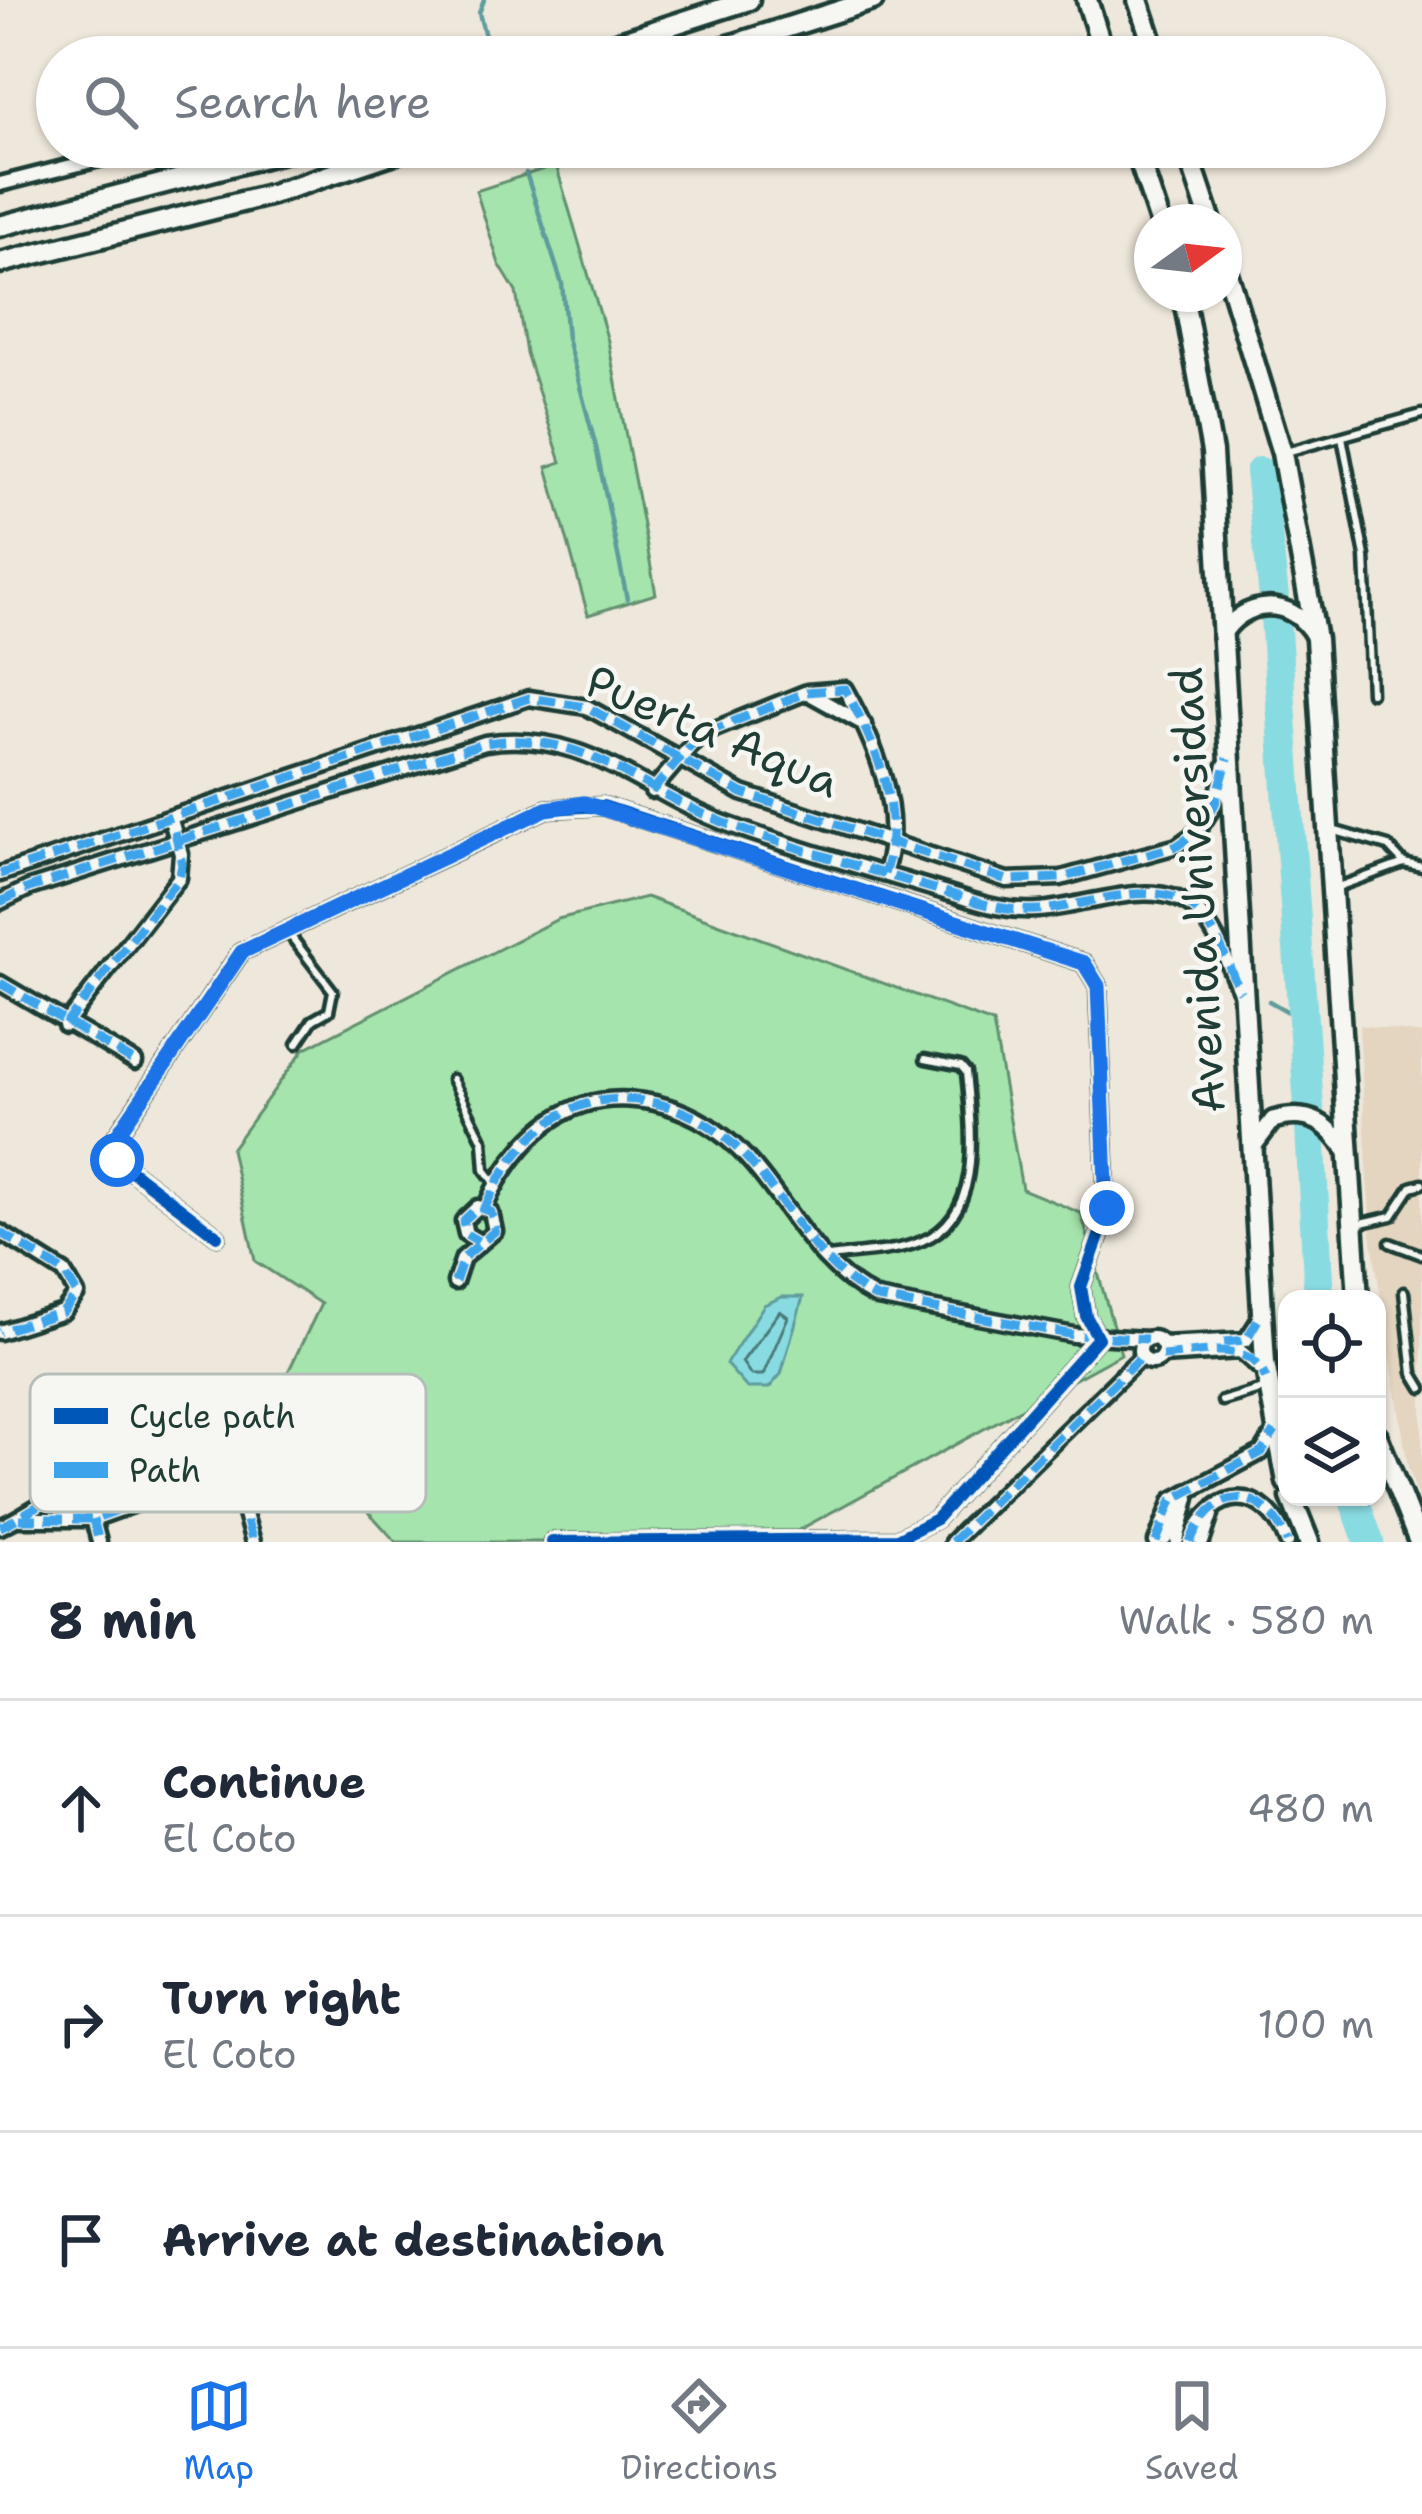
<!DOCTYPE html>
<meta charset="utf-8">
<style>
body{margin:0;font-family:"Shantell Sans",sans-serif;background:#f2f2f3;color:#1f2937}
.controls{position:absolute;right:36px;bottom:36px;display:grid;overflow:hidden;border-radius:24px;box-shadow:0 3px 9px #0004}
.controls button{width:108px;height:108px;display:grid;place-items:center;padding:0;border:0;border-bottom:3px solid #e0e1e3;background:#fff;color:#1f2937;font:60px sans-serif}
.compass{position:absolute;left:1134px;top:204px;width:108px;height:108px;border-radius:50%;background:#fff;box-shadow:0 3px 9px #0004;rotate:75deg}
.stop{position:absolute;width:36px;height:36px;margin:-27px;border:9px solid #1a73e8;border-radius:50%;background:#fff}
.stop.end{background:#1a73e8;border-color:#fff;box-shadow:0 3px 12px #0008}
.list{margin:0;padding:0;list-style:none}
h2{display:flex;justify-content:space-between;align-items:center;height:156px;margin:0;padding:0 48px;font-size:51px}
h2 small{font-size:39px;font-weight:400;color:#747a83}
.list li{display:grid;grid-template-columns:78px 1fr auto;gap:36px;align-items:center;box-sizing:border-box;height:216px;padding:0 48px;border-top:3px solid #e0e1e3}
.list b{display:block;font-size:45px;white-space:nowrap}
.list p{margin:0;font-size:39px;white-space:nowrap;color:#747a83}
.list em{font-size:39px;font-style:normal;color:#747a83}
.icon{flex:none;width:66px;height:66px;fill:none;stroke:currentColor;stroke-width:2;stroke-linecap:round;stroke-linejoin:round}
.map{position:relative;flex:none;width:1422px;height:1542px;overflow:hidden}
.search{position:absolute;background:#fff;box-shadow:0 3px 9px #0004;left:36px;right:36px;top:36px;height:132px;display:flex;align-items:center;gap:30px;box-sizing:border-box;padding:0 42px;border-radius:66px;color:#747a83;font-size:45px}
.sheet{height:804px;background:#fff}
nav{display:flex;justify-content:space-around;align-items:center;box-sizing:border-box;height:168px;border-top:3px solid #e0e1e3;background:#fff;font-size:33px;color:#747a83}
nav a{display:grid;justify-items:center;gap:6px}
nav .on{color:#1a73e8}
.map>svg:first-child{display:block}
</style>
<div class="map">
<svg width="1422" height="1542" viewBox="0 0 1422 1542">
<rect width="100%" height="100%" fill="#eee7db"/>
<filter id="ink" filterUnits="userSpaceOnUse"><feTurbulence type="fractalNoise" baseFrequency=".00833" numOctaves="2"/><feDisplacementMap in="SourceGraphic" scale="24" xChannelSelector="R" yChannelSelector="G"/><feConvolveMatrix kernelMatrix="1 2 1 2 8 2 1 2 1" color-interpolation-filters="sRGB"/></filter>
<g filter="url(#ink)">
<path fill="#e4d5c0" d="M1359,1025L1422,1034V1510L1408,1467L1371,1235Z"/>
<g fill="#a5e4ac" stroke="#629070" stroke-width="3">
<path d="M556,165L608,341L656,594L588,615L547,467L561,462L526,353L516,292L499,264L476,191Z"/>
<path d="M646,897L993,1023L1022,1189L1081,1213L1121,1354L777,1542H396L365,1508L256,1438L321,1304L255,1261L231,1149L304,1049L558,919Z"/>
</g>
<path fill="#89dbe2" stroke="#5f9c9c" stroke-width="3" d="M782,1297H803L781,1374L769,1388H747L726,1364L764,1305Z"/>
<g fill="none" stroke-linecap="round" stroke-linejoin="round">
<path stroke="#497c7a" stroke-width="3" d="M780,1311L788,1317L763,1375H751L742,1362Z"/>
<g stroke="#5f9c9c" stroke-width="4.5">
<path d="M484,0L479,13L489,52"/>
<path d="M526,173L562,284L567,338L596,447L627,599"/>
<path d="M1269,1001L1304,1021"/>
</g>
<g stroke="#89dbe2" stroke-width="30">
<path d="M1260,472L1274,597"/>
<path d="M1275,616L1309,1108"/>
<path d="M1310,1127L1319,1299"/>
<path d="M1353,1497L1369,1542"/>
</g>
<g stroke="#1f3d34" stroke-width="15">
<g id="service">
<path d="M1342,437L1365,556L1371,693"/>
<path d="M1286,452L1422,414"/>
<path d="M1332,830L1388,846L1404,863L1335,888"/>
<path d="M1404,863L1422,867"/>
<path d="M286,930L333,991L329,1011L313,1020L297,1044"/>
<path d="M452,1079L483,1141L485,1170L496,1184"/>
<path d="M1357,1224L1392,1216L1411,1187L1422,1184"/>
<path d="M1390,1243L1422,1255"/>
<path d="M829,1257C859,1252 894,1253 922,1241C985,1215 971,1127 966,1072L961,1066L925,1059"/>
<path d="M1404,1292L1413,1373L1422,1388"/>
<path d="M1222,1401L1266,1388"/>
</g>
</g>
<g stroke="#1f3d34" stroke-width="21">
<g id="minor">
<path d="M195,147L204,174"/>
<path d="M0,184L147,147"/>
<path d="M808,693L864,724"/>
<path d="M652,791L700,735L807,692L845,689C875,743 906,813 884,874"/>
<path d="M0,874L529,698L587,707L742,793L1007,880L1061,878L1177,846L1198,831L1215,804L1225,765"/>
<path d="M0,902L29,888L485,743C587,728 639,792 730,825C805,852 882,873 958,896C985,905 1009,912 1038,910C1085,908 1158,873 1197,911C1218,931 1228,966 1240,992"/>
<path d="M0,983L135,1062"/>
<path d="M65,1025L179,878L181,854L171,820"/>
<path d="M485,1208C502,1166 538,1119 583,1105C607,1097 631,1098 655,1103C774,1131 781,1249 877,1298L1074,1335L1147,1339"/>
<path d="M0,1232L64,1272L77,1294L63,1312L0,1332"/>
<path d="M217,1236L117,1160L113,1141L241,952L546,809L603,806L1084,963L1098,986L1107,1214L1081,1287L1086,1316L1098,1338L936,1519L897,1539L552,1542"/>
<path d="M455,1282L463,1258L495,1231L491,1212L478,1207L463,1221L466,1234L478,1241"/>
<circle cx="1152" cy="1350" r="12"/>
<path d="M1162,1344L1246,1340L1259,1320"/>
<path d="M1162,1356L1240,1351L1261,1369"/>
<path d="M232,1469L253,1542"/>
<path d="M20,1519H93L232,1469"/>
<path d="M93,1519L99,1542"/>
<path d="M0,1527C21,1518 38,1504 58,1495C103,1474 187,1445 232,1469"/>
<path d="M1165,1539L1181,1501"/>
<path d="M1177,1540L1188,1498"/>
<path d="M952,1542L1142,1356"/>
<path d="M1156,1542L1172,1500L1262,1452L1275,1431"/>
<path d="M1190,1542C1213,1484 1265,1484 1287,1542"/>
<path d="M1202,1542L1211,1515"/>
</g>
</g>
<g stroke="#1f3d34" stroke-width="24">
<g id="tertiary">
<path d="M1221,637C1243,598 1292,596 1314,636"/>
<path d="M1252,1148L1273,1120C1310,1109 1330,1124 1348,1154"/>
</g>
</g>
<g stroke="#1f3d34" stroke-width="27">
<g id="secondary">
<path d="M1087,0L1105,57"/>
<path d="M1138,0L1157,57"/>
<path d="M573,57L749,0"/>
<path d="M694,57L873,0"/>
<path d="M1135,147L1160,222"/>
<path d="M1186,147L1211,222"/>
<path d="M0,226L303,147"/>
<path d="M0,263L269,195L413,147"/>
<path d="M1224,263L1282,453L1316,639L1358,1299"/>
<path d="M1183,294L1212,452L1265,1363L1287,1482"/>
<path d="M1377,1436L1419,1542"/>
<path d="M1291,1497L1309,1542"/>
</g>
</g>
<use href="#service" stroke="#f6f6f2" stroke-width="6"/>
<use href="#minor" stroke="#f6f6f2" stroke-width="12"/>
<use href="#tertiary" stroke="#f6f6f2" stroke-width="15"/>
<use href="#secondary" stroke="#f6f6f2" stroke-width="18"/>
<g stroke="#3da4eb" stroke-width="9" stroke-dasharray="18 9" stroke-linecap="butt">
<path d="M652,791L700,735L807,692L845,689C875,743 906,813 884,874"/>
<path d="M0,874L529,698L587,707L742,793L1007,880L1061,878L1177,846L1198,831L1215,804L1228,758"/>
<path d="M0,902L29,888L485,743C587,728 639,792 730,825C805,852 882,873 958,896C985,905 1009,912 1038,910C1085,908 1158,873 1197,911C1218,931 1228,966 1240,992"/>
<path d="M0,983L135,1062"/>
<path d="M65,1025L179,878L182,865L175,831"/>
<path d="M485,1208C502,1166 538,1119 583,1105C607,1097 631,1098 655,1103C774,1131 781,1249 877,1298L1074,1335L1147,1339"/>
<path d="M0,1232L64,1272L77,1294L63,1312L0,1332"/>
<path d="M455,1282L463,1258L495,1231L491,1212L478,1207L463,1221L466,1234L478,1241"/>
<path d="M1224,1342L1246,1340L1262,1313"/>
<path d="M1162,1356C1200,1354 1249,1337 1266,1379"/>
<path d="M232,1469L253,1542"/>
<path d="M19,1519H93L232,1469"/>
<path d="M93,1519L99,1542"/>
<path d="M0,1527C21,1518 38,1504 58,1495C103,1474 187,1445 232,1469"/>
<path d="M952,1542L1142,1356"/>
<path d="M1156,1542L1172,1500L1262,1452L1275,1431"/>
<path d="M1190,1542C1213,1484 1265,1484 1287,1542"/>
</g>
<g stroke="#f6f6f2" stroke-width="20">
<path id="cycleway" d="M217,1236L117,1160L113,1141L241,952L546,809L603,806L1084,963L1098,986L1107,1214L1081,1287L1086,1316L1098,1338L936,1519L897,1539L552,1542"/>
</g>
<use href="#cycleway" stroke="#0057b8" stroke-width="12"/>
</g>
</g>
<g fill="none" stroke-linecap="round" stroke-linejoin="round" filter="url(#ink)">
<path stroke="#1a73e8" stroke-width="15" d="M117,1160L113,1141L242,952L546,809L584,803L1084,963L1098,986L1107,1208"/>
</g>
<g text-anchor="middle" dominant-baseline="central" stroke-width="9" stroke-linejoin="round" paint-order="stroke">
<g font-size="45" fill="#1f3d34" stroke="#f6f6f2">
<text transform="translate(713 731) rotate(23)">Puerta Aqua</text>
<text transform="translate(1197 890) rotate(-93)">Avenida Universidad</text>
</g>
</g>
<rect x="30" y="1374" width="396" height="138" rx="18" fill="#f6f6f2" stroke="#b6beb9" stroke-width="3"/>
<rect x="54" y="1408" width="54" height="16" fill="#0057b8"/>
<rect x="54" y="1462" width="54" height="16" fill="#3da4eb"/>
<g font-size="33" fill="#1f3d34">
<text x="129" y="1428">Cycle path</text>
<text x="129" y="1482">Path</text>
</g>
</svg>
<div class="controls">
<button><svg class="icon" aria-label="locate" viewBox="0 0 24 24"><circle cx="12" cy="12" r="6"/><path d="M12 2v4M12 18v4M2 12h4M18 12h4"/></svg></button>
<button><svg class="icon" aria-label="layers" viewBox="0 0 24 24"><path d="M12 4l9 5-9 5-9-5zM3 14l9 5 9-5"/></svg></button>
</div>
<svg class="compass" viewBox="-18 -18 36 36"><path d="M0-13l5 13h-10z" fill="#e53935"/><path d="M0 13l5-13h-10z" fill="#747a83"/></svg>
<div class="stop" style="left:117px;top:1160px"></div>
<div class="stop end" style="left:1107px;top:1208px"></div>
<div class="search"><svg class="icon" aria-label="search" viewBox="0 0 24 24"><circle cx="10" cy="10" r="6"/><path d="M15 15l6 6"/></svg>Search here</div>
</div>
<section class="sheet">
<h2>8 min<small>Walk · 580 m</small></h2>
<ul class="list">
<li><svg class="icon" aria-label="ahead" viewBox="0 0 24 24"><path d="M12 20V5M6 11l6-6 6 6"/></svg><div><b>Continue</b><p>El Coto</p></div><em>480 m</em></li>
<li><svg class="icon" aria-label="right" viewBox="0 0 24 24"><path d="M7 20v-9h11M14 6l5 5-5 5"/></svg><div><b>Turn right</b><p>El Coto</p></div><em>100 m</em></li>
<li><svg class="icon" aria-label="arrive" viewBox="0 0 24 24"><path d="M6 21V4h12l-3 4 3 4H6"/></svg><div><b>Arrive at destination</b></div></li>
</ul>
</section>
<nav>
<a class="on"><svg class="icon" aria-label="map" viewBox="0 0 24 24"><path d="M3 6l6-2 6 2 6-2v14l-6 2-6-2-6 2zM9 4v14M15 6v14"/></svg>Map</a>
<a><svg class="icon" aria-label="directions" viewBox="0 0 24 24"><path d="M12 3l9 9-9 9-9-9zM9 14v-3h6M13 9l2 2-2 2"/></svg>Directions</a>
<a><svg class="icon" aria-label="saved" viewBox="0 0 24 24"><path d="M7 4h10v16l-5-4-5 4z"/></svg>Saved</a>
</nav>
